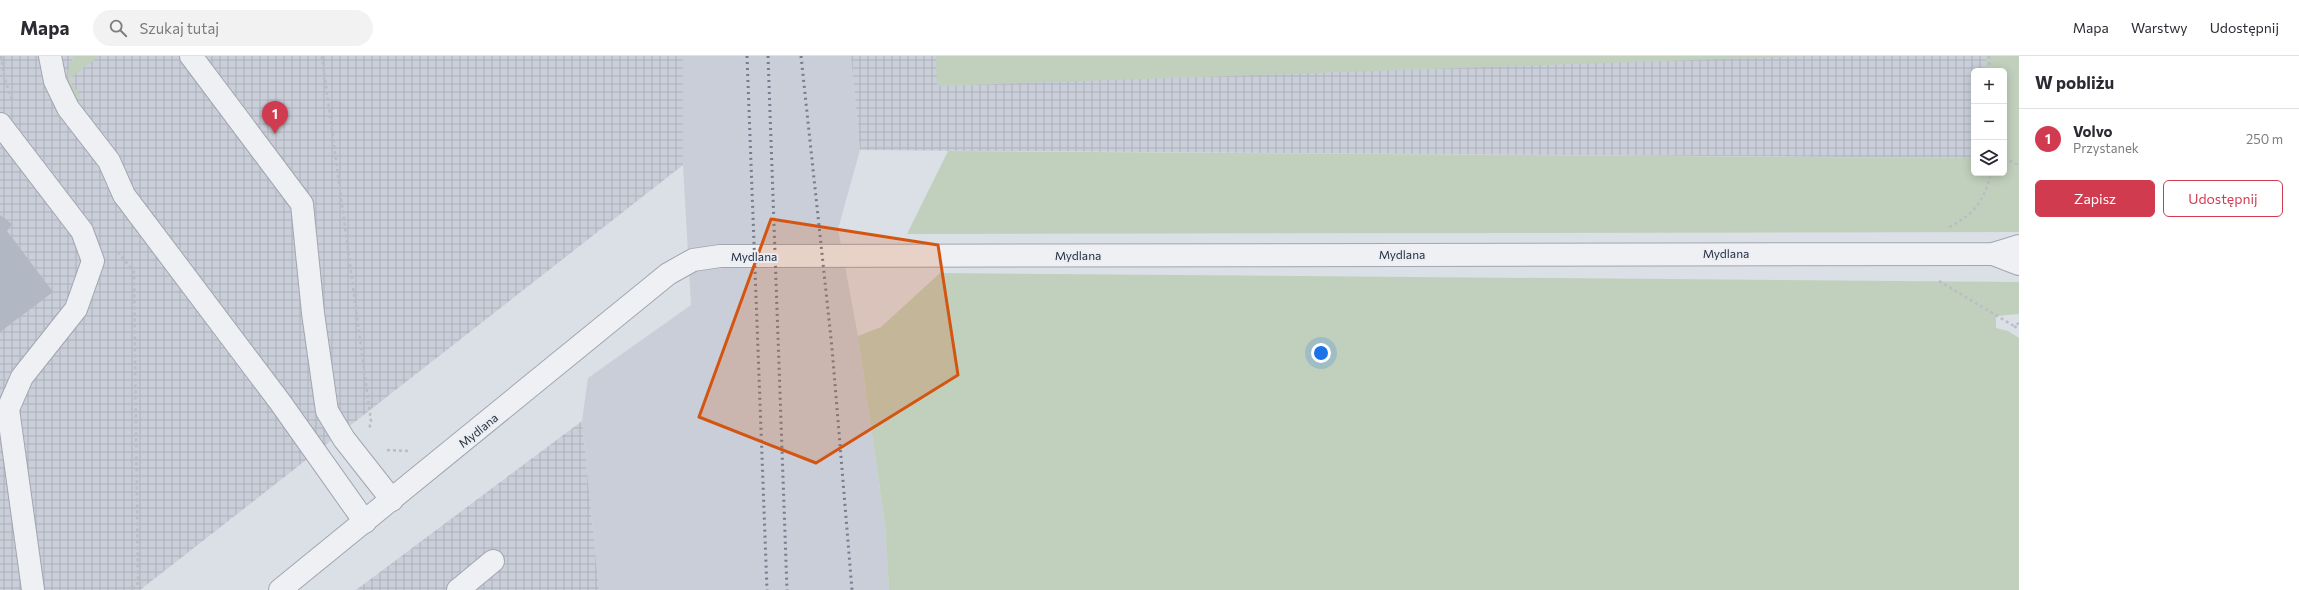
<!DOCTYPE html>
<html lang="pl">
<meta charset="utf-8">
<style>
body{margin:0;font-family:Commissioner,sans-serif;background:#f2f2f3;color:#2b2b33}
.controls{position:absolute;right:12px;top:12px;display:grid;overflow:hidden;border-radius:6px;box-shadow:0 2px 10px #0003}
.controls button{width:36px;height:36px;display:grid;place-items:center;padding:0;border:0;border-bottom:1px solid #e1e1e2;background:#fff;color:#2b2b33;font:20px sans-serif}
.you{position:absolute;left:1321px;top:297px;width:14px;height:14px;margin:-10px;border:3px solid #fff;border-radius:50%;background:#1a73e8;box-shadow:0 0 0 6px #1a73e833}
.badge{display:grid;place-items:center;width:26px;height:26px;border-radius:50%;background:#d03b50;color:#fff;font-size:13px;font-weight:700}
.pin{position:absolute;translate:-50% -33px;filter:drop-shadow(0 1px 2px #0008)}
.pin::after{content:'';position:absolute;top:21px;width:14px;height:12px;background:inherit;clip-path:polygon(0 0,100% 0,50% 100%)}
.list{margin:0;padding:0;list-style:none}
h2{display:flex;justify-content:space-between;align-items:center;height:52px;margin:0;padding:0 16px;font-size:17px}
h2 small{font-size:13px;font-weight:400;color:#7c7c81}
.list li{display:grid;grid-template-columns:26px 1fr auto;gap:12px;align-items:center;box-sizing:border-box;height:60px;padding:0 16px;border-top:1px solid #e1e1e2}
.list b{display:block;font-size:15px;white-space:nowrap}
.list p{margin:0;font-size:13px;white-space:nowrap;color:#7c7c81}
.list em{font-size:13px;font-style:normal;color:#7c7c81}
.actions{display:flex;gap:8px;padding:12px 16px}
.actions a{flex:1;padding:9px 0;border:1px solid #d03b50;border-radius:6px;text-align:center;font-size:14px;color:#d03b50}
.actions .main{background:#d03b50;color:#fff}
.icon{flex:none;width:22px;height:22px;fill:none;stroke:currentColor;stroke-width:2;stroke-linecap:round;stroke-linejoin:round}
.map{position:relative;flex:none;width:2019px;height:534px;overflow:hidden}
header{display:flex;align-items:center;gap:24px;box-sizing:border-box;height:56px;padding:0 20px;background:#fff;border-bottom:1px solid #e1e1e2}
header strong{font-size:19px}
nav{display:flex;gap:22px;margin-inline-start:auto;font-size:14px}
.search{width:280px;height:36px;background:#f2f2f3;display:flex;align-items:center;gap:10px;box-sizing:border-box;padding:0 14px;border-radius:22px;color:#7c7c81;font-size:15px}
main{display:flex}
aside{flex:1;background:#fff}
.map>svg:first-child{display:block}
</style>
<header>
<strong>Mapa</strong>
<div class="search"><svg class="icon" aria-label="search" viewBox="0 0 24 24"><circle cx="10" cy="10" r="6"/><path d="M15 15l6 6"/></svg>Szukaj tutaj</div>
<nav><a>Mapa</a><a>Warstwy</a><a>Udostępnij</a></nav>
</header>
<main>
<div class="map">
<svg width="2019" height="534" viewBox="0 0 2019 534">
<defs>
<pattern id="industrial-grid" width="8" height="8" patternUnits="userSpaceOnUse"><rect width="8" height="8" fill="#c9ced8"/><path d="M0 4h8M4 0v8" fill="none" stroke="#acb1ba"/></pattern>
</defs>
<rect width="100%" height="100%" fill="#dbdfe6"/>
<path fill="#c9ced8" d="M683,0H851L860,94L838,173L858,280L885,468L889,534H599L582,365L588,322L691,249L683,109Z"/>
<g fill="url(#industrial-grid)">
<path d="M0,0H683V109L140,534H0Z"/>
<path d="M851,0H1986V15H1974V102L860,94Z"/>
<path d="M582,365L599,534H356Z"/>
</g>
<g fill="#c1d0bc">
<path d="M74,0H99L69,23L81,41L74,45C67,30 65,14 74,0Z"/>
<path d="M936,0H1809L937,30Z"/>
<path d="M1986,0H2019V176L907,178L948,95L1974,102V117H2004V15H1986Z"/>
<path d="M940,217L2019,226V258L1996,260V272L2008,275L2019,282V534H889L885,468L858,280L881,271Z"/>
</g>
<path fill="#b2b8c3" d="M0,159L12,168L7,175L53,236L0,276Z"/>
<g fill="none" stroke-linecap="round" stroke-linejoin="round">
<g stroke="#a1a6b0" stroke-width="24">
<g id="minor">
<path d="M50,0L55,25L68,52L109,105L124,139L280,346L365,466"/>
<path d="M191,0L302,148L313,257L327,355L344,383L392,444"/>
<path d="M0,68L82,175L93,205L76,253L22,321L8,353L33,534"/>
<path d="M1993,198L2019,208"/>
<path d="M280,534L668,218L693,204L720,200L1993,198L2019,190"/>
<path d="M458,534L493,505"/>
</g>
</g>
<g stroke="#babdc4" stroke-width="2.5" stroke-dasharray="3 3" stroke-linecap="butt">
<path d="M1,0L4,20L12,45"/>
<path d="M322,0L371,365L369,374"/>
<path d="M1989,0L1990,15"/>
<path d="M2004,102L2019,109"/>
<path d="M1949,171C1975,158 1984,145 1991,117"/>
<path d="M118,196L134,216L138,527L130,534"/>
<path d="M1939,225L2014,270"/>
<path d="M2019,267L2014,270L2019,273"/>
<path d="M387,394L408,395"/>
</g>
<use href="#minor" stroke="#eef0f4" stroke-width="22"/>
<g stroke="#757e90" stroke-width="3" stroke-dasharray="2 4" stroke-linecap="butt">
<path d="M747,0L767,534"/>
<path d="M768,0L787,534"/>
<path d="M801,0L832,292L852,534"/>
</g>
</g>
<path fill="#d45511" fill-opacity="0.2" stroke="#d45511" stroke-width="3" stroke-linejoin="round" d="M771,163L938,189L958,319L816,407L699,361Z"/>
<g text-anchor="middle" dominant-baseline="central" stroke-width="4" stroke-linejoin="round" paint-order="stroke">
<g font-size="12" fill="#252d3c" stroke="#eaeef4">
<text x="1726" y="197">Mydlana</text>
<text x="1402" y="198">Mydlana</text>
<text x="1078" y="199">Mydlana</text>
<text x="754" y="200">Mydlana</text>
<text transform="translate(478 374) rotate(-39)">Mydlana</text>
</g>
</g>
</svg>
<div class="controls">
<button>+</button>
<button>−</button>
<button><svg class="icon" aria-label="layers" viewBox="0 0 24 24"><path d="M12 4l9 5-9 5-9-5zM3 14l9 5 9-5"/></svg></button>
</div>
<div class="you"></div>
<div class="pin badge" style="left:275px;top:78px">1</div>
</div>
<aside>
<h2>W pobliżu<small></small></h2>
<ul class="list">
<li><span class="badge">1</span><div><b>Volvo</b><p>Przystanek</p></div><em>250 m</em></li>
</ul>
<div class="actions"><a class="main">Zapisz</a><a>Udostępnij</a></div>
</aside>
</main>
